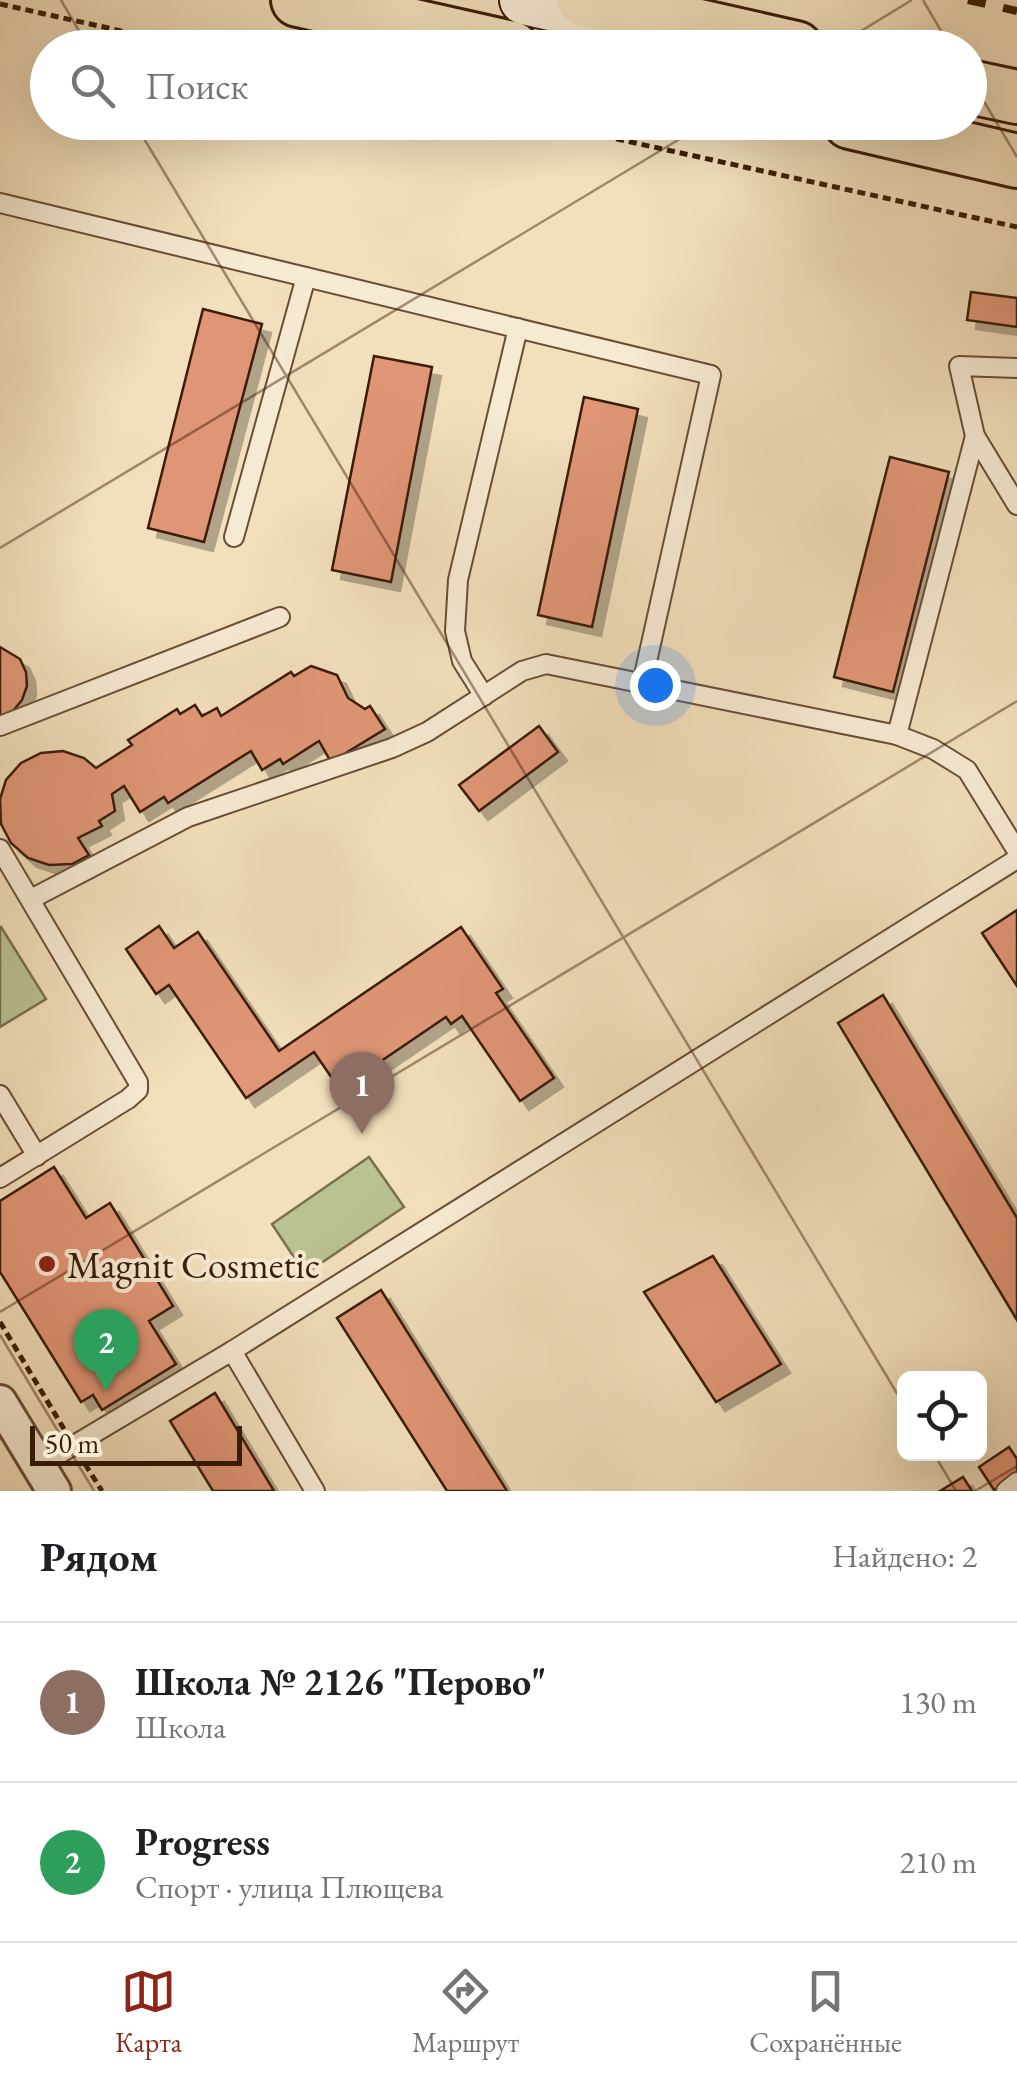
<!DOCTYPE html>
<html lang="ru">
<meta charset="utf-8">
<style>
body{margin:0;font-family:"EB Garamond",serif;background:#f6f6f6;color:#202124}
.controls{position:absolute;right:30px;bottom:30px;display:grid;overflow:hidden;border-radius:15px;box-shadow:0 10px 40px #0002}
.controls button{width:90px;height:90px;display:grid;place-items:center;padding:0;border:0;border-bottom:2px solid #e0e0e0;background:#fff;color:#202124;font:50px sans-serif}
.scale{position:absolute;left:30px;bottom:25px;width:212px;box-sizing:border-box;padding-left:10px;border:5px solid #3b1d07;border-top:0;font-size:28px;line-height:35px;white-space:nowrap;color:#3b1d07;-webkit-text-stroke:8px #f7ead3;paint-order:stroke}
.you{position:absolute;left:655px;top:685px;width:35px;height:35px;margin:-25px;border:8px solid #fff;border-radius:50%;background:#1a73e8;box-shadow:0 0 0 15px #1a73e833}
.badge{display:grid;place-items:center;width:65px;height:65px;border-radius:50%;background:#8f2418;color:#fff;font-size:32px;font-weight:700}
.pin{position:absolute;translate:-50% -82px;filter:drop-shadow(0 2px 5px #0008)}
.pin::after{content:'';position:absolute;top:52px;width:35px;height:30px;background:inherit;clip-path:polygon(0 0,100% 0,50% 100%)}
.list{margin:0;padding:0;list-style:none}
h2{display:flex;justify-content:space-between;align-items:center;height:130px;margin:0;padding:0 40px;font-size:42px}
h2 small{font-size:32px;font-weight:400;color:#757577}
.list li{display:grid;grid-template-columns:65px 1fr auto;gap:30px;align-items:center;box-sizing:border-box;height:160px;padding:0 40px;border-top:2px solid #e0e0e0}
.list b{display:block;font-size:38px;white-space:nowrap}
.list p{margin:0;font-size:32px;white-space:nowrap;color:#757577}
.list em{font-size:32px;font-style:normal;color:#757577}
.icon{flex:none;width:55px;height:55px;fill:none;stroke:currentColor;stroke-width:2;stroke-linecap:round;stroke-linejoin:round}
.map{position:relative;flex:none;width:1017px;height:1491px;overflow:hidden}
.search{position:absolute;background:#fff;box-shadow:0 10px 40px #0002;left:30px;right:30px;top:30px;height:110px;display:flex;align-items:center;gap:25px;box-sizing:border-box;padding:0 35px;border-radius:55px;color:#757577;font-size:38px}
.sheet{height:450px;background:#fff}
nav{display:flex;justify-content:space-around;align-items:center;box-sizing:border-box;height:140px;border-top:2px solid #e0e0e0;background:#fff;font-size:28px;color:#757577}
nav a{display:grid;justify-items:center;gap:5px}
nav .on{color:#8f2418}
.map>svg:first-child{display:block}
</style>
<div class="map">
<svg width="1017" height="1491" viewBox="0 0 1017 1491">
<defs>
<filter id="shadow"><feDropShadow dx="9" dy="9" stdDeviation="0" flood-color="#0004"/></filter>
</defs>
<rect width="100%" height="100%" fill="#f2dfbb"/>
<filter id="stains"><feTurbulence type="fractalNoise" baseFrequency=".002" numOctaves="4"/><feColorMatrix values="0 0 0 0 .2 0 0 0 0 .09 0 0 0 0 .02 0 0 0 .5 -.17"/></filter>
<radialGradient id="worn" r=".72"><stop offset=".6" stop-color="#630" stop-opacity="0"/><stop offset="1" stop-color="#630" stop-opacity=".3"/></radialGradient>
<g fill="#b9c291" stroke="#7a704c" stroke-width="2.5">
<path d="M1,927L46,999L0,1027V928Z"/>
<path d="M369,1157L404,1207L305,1274L272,1224Z"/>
</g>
<g fill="#e09676" stroke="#3b1d07" stroke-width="2.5" filter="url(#shadow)">
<path d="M971,292L1017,298V327L967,320Z"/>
<path d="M203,309L262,324L204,542L148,528Z"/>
<path d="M374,356L432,367L391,582L332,570Z"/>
<path d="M584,397L638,409L592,627L538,615Z"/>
<path d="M890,457L949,472L893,692L834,677Z"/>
<path d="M0,647L20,659L26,672L27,686L22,700L13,711L0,717Z"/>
<path d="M311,666L337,675L348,698L365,709L370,706L385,729L331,762L319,741L283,764L280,759L262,770L251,751L168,803L164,797L140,812L124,786L112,794L115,811L99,821L102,826L78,838L89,855L72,864L49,865L28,858L11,843L1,824L0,799L6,780L21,763L41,753L63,751L84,758L96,768L132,745L128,740L177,709L180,714L195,705L202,716L217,708L221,716L291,672L294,676Z"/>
<path d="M539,726L558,752L479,811L459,785Z"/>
<path d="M1017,910V986L982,933Z"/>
<path d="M159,926L174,948L198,932L279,1051L461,927L503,989L496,993L554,1078L520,1101L462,1016L451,1024L446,1017L368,1070L373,1077L345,1097L314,1052L246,1098L169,985L156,994L126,949Z"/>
<path d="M883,995L1017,1218V1320L838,1023Z"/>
<path d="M54,1167L86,1218L110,1203L173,1306L149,1321L176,1364L102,1410L93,1395L81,1402L0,1272V1201Z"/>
<path d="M713,1256L781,1364L716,1402L644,1292Z"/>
<path d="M381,1290L507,1491H447L337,1318Z"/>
<path d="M215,1393L274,1491H213L170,1421Z"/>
<path d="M1009,1447L1017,1459V1476L994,1490L979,1467Z"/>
<path d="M963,1477L972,1491H940Z"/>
</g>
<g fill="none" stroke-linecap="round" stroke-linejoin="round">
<g stroke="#694e34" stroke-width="22">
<g id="lane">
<path d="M0,203L711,375L642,684"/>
<path d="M1017,368L959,366L975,436L897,735L933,749L967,770L1017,851"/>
<path d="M975,436L1017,505"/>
<path d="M234,537L306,277"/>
<path d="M484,696L462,661L455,631L458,580L518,328"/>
<path d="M0,726L280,617"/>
<path d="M0,849L138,1082V1090L128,1099L0,1178"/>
<path d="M31,899L188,817L392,748L427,732L522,671L546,664L897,735"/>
<path d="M0,1095L37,1156"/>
<path d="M232,1351L1017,859"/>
<path d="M39,1466L232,1351L315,1491"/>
<path d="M1006,1491L1017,1482"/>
</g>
</g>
<g stroke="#694e34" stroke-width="38">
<path id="street" d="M0,1402L54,1491"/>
</g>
<g stroke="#3b1d07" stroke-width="52">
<path id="secondary" d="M524,0L622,22"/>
</g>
<g stroke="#3b1d07" stroke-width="58">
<g id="primary">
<path d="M298,0L512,48"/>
<path d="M584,0L796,48"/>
<path d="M970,87L1017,97"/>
<path d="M850,122L1017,161"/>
</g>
</g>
<g stroke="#3b1d07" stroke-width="5" stroke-dasharray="8 5" stroke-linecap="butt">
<path d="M0,4L198,48"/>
<path d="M540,122L1017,227"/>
<path d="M0,1322L64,1429"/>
<path d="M85,1464L102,1491"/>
</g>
<use href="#lane" stroke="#f7ead3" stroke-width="18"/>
<use href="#street" stroke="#f7ead3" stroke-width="32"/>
<use href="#secondary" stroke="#f7ead3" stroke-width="48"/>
<use href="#primary" stroke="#f2dfbb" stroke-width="52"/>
<path stroke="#3b1d07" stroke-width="8" stroke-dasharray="18 18" stroke-linecap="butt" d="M968,0L1017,11"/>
</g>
<path fill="none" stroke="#3b1d07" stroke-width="2.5" stroke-opacity="0.45" d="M61,0L89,48M923,0L951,48M833,48L912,0M970,78L1017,157M134,122L904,1405M0,548L708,122M0,1312L1017,701M0,1335L94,1491M934,1454L956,1491M975,1491L1017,1466"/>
<circle fill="#8f2418" stroke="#f7ead3" stroke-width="4" cx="47" cy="1264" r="10"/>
<g text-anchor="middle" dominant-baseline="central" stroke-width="8" stroke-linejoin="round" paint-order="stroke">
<g font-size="38" fill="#3b1d07" stroke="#f7ead3" text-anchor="start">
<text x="67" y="1264">Magnit Cosmetic</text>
</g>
</g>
<rect width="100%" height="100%" filter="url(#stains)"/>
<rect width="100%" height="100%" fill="url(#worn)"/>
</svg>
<div class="controls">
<button><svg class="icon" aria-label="locate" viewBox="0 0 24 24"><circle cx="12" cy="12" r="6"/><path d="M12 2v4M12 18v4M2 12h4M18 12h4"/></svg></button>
</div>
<div class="scale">50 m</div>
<div class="you"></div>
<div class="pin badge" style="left:362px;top:1134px;background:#8d6e63">1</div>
<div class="pin badge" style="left:106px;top:1391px;background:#2e9e5b">2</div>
<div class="search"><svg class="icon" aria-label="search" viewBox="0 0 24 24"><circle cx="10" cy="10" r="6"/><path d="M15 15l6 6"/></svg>Поиск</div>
</div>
<section class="sheet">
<h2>Рядом<small>Найдено: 2</small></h2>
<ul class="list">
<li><span class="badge" style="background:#8d6e63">1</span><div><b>Школа № 2126 &quot;Перово&quot;</b><p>Школа</p></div><em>130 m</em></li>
<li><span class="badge" style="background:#2e9e5b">2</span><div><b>Progress</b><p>Спорт · улица Плющева</p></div><em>210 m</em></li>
</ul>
</section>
<nav>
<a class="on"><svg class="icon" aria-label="map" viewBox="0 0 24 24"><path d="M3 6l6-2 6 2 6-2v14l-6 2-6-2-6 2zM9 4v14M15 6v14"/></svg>Карта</a>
<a><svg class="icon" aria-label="directions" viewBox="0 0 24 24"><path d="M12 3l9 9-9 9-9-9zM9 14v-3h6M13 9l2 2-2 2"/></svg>Маршрут</a>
<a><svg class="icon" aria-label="saved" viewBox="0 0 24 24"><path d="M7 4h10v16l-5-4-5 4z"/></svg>Сохранённые</a>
</nav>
